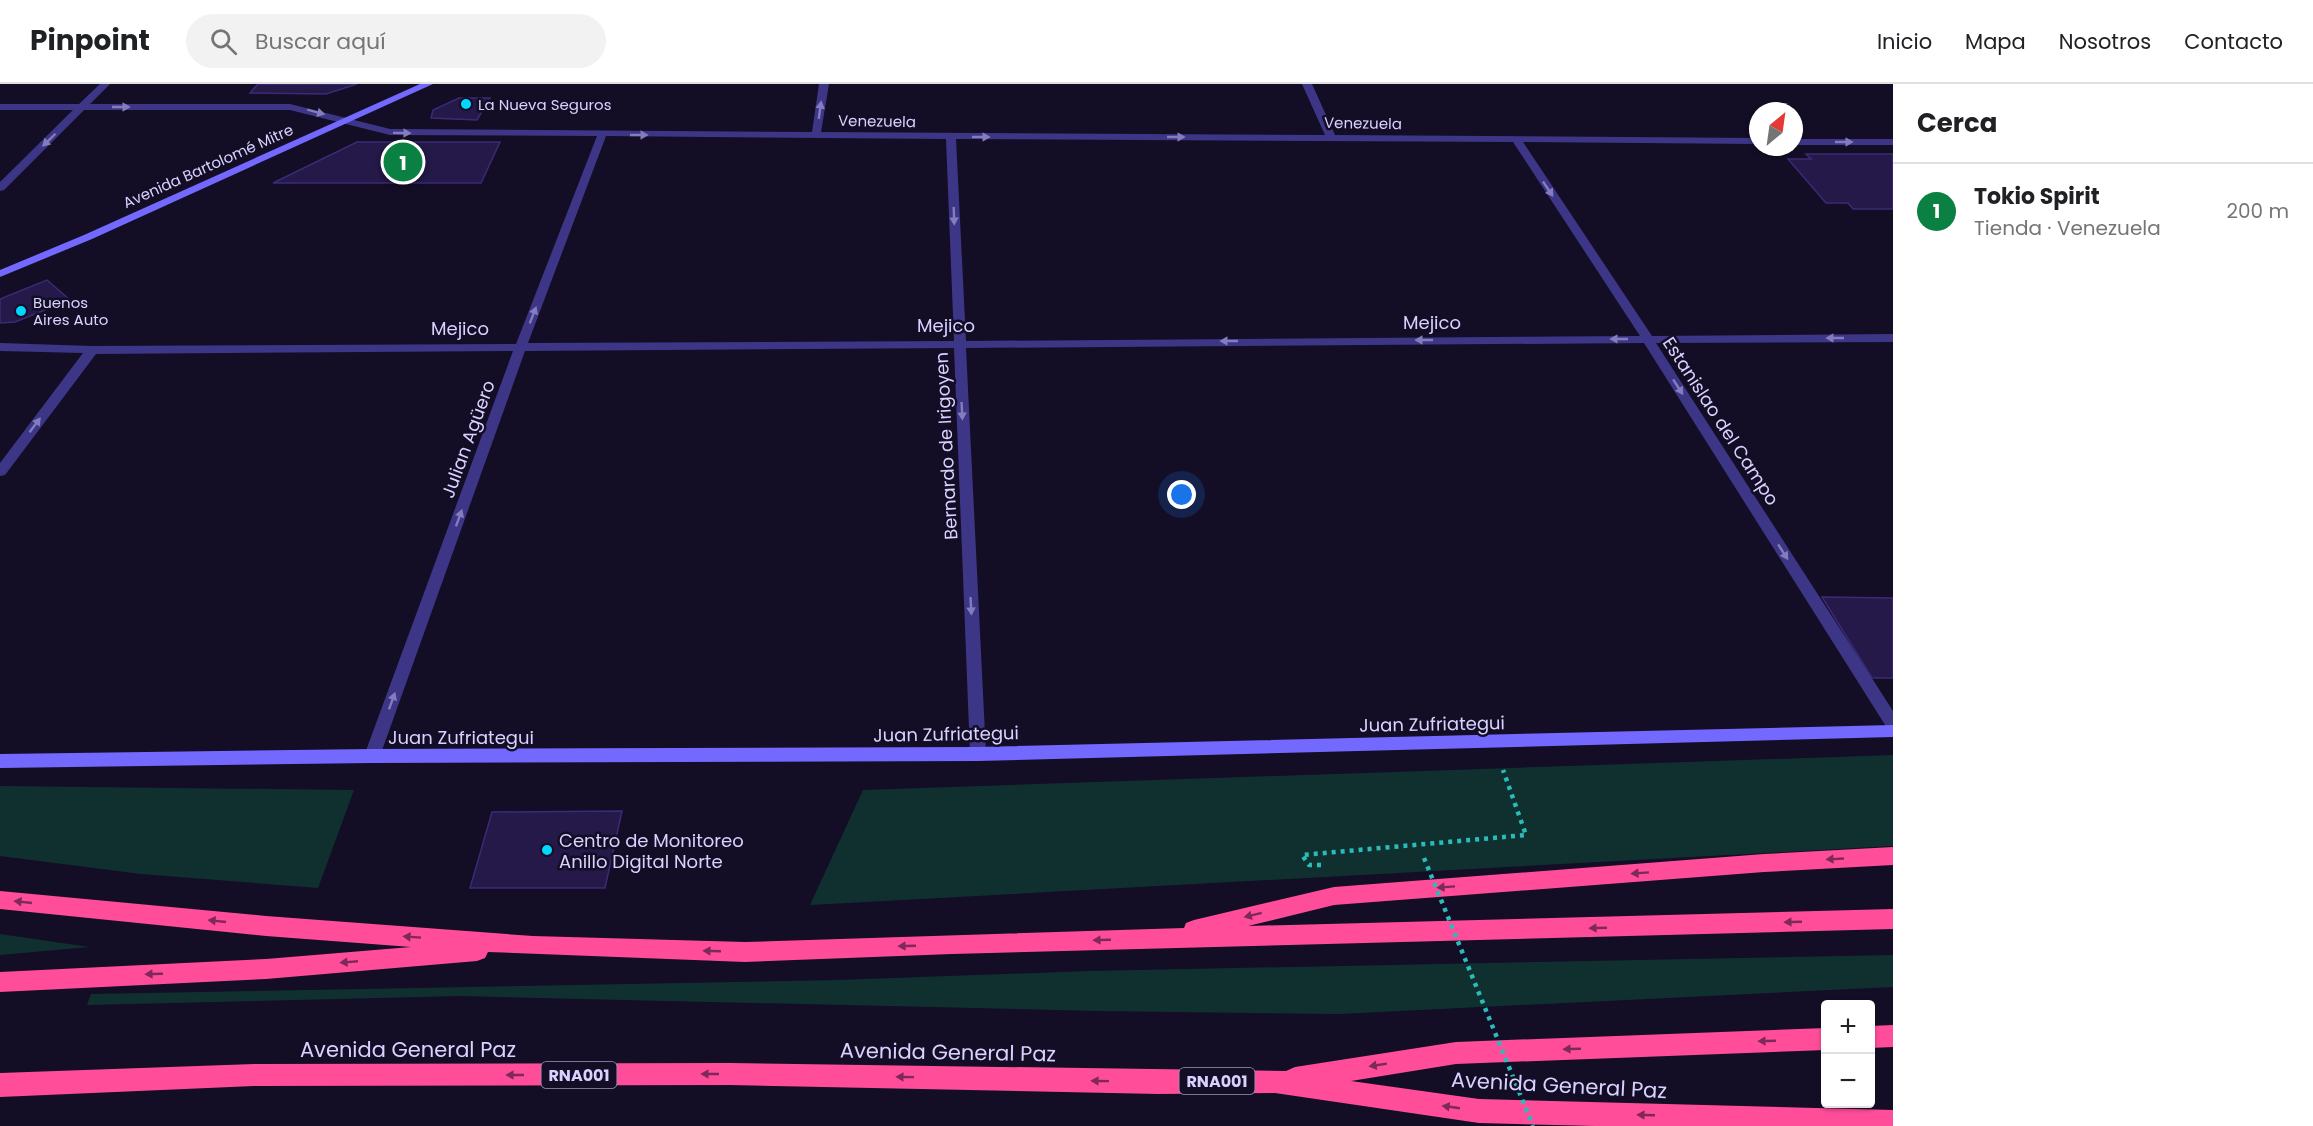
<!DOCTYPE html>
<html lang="es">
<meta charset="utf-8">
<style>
body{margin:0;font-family:Poppins,sans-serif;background:#f2f2f2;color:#202124}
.controls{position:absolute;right:18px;bottom:18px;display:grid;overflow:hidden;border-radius:6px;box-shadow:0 2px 4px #0004}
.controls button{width:54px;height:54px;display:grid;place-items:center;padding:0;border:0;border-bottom:2px solid #e0e0e0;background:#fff;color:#202124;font:30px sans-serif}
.compass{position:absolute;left:1749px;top:18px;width:54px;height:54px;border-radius:50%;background:#fff;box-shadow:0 2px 4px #0004;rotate:29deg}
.you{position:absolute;left:1182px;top:411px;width:21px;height:21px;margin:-15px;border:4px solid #fff;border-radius:50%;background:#1a73e8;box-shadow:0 0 0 9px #1a73e833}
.badge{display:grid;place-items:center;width:39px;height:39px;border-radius:50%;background:#0b8043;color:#fff;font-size:20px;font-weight:700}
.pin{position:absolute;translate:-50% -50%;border:3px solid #fff;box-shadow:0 2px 6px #0006}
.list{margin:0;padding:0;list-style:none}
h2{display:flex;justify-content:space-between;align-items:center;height:78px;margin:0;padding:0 24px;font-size:26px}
h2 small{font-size:20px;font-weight:400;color:#757577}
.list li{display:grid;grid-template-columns:39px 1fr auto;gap:18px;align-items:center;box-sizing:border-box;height:96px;padding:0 24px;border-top:2px solid #e0e0e0}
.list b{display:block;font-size:22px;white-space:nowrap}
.list p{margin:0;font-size:20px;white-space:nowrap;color:#757577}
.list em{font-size:20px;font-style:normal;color:#757577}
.icon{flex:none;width:33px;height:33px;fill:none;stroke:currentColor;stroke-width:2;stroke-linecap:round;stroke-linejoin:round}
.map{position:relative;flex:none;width:1893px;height:1042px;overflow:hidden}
header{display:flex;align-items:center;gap:36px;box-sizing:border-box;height:84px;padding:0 30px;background:#fff;border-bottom:2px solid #e0e0e0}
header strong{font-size:28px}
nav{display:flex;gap:33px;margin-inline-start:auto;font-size:21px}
.search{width:420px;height:54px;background:#f2f2f2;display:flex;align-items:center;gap:15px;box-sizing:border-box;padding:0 21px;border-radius:33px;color:#757577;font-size:22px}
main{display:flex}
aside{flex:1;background:#fff}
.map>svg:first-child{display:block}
</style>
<header>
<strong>Pinpoint</strong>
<div class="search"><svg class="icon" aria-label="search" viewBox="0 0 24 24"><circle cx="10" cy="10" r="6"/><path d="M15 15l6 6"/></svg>Buscar aquí</div>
<nav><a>Inicio</a><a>Mapa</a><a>Nosotros</a><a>Contacto</a></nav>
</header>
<main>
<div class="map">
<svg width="1893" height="1042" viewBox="0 0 1893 1042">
<rect width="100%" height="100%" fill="#130e26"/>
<g fill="#103030">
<path d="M1893,671V762L810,821L863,706Z"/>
<path d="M0,702L354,706L318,804L141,790L0,772Z"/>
<path d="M0,850L89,863L0,871Z"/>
<path d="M1893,871V903L1338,930L1098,927L460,912L87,921L91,910L839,896L1089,887Z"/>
</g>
<g fill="#241948" stroke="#3c2a75" stroke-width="1.5">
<path d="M258,0H357L326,10L250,9Z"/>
<path d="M459,14H490L477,36L431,34L433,26Z"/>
<path d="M357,58H500L481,99H273Z"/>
<path d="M1806,70H1893V125H1853L1848,119H1826L1788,75H1811Z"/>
<path d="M47,196L70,216L15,238L0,239V215Z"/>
<path d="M1822,513L1893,514V594H1872Z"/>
<path d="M622,727L605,804H470L492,728Z"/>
</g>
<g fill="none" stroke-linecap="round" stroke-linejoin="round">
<path stroke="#29bcba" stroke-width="4.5" stroke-dasharray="4 5" stroke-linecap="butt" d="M1321,781H1309L1302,771L1526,751L1503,686"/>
<g fill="#3d3687" fill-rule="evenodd">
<path d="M100,0H110L90,20H290L390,45L812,48L819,0H829L821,48L1325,51L1302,0H1312L1335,51L1758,54V60L1523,58L1652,252L1893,250V258L1656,259L1893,627V646L1887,644L1644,259L966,264L986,670L984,675L978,677L972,675L970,670L954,264L525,267L380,672L378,677L372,679L366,677L364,672L513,267L96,270L5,391L0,392V379L83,269L0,267V259L92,262L516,260L597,52L390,51L290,26H84L4,106L0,107V98L73,26H0V20H79ZM606,52L946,55L954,257L528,259ZM956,55L1513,58L1640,252L966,257Z"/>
<rect x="1794" y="55" width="99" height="6"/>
</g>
<g fill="#7469ff" fill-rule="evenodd">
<path d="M420,0H433L92,155L0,193V186L84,151Z"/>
<path d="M1893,641V653L978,677L372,679L0,684V670L372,665L978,663Z"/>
</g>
<g fill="#ff4d9a" fill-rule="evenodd">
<path d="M1893,763V781L1764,788L1334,821L1248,842L1893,825V845L952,870L745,878L488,868L485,874L477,877L266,895L0,908V888L266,875L411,863L266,852L0,825V807L266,832L533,852L745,858L1184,844L1186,839L1194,836L1334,803L1764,770Z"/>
<path d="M1893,941V963L1870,964V942Z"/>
<path d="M1826,944V966L1456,980L1351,997L1479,1015L1893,1026V1042H1595L1479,1039L1275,1009L1158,1010L729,1001L254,1002L0,1013V989L254,980L729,979L1286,987L1295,983L1456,958Z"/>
</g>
<path stroke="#29bcba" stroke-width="4.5" stroke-dasharray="4 5" stroke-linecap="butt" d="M1424,774L1533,1042"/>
</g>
<defs><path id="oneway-solid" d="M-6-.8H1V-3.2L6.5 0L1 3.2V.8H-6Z" transform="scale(1.5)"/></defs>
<g fill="#837cbd">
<use href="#oneway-solid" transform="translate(121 23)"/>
<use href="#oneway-solid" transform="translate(820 26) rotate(-82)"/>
<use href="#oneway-solid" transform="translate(316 28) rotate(15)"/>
<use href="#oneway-solid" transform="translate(402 49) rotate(1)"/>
<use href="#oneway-solid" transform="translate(639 51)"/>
<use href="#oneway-solid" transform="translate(981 53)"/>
<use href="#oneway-solid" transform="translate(1176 53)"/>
<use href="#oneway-solid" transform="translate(49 56) rotate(136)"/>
<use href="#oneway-solid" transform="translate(1844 58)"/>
<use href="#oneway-solid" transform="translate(1548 105) rotate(56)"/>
<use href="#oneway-solid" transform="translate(954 132) rotate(88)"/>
<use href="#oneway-solid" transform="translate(533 231) rotate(-69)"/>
<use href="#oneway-solid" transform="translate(1835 254) rotate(180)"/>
<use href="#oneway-solid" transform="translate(1619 255) rotate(180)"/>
<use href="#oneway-solid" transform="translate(1424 256) rotate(180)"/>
<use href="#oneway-solid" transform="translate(1229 257) rotate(180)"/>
<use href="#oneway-solid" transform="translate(1678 303) rotate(57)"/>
<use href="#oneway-solid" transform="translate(962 327) rotate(87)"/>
<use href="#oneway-solid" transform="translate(35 341) rotate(-53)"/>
<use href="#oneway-solid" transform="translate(459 434) rotate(-70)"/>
<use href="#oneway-solid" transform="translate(1783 468) rotate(57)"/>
<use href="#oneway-solid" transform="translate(971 522) rotate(87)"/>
<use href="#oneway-solid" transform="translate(392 617) rotate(-70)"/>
</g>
<g fill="#7d2a5a">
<use href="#oneway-solid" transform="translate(1835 775) rotate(177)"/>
<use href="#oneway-solid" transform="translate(1640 789) rotate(176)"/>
<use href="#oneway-solid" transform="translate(1446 803) rotate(176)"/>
<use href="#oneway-solid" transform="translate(23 818) rotate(-174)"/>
<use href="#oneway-solid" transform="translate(1253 831) rotate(166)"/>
<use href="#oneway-solid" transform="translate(217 837) rotate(-174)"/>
<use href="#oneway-solid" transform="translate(1793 838) rotate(178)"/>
<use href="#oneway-solid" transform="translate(1598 844) rotate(178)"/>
<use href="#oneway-solid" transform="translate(412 853) rotate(-176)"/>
<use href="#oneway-solid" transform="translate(1102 856) rotate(178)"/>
<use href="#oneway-solid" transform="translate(907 862) rotate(178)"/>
<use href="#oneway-solid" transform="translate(712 867) rotate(-178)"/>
<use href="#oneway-solid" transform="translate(349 878) rotate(175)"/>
<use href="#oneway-solid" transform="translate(154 890) rotate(178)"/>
<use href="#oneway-solid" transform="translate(1767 957) rotate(178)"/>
<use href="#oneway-solid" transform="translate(1572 965) rotate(178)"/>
<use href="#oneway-solid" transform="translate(1378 981) rotate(171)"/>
<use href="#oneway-solid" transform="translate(710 990) rotate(180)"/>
<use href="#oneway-solid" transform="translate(515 991) rotate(180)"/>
<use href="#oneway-solid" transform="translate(905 993) rotate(-179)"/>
<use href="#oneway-solid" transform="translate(1100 997) rotate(-179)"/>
<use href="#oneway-solid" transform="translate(1451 1023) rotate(-172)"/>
<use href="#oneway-solid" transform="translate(1646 1031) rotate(-178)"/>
</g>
<g fill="#00d8fd" stroke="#130e26" stroke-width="2">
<circle cx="466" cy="20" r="6"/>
<circle cx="21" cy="227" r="6"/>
<circle cx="547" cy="766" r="6"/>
</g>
<g text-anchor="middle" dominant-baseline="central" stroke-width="5" stroke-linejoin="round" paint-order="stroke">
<g font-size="15" fill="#d9d2ff" stroke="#130e26" text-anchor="start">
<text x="478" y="20">La Nueva Seguros</text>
<text x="33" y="218">Buenos<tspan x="33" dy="17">Aires Auto</tspan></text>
</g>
<g font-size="15" fill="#d9d2ff" stroke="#130e26">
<text transform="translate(877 37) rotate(1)">Venezuela</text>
<text transform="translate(1363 39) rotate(1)">Venezuela</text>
<text transform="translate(208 82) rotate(-24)">Avenida Bartolomé Mitre</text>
</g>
<g fill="#130e26" stroke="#9e97be" stroke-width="1.5">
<rect x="541.5" y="978" width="75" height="26" rx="4.5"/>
<rect x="1179.5" y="984" width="75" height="26" rx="4.5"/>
</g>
<g font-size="16" font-weight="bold" fill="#d9d2ff">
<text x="579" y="991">RNA001</text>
<text x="1217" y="997">RNA001</text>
</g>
<g font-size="18" fill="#d9d2ff" stroke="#130e26">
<text x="1432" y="238">Mejico</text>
<text x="946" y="241">Mejico</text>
<text x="460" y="244">Mejico</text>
<text transform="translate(1721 337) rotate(57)">Estanislao del Campo</text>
<text transform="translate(468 355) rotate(-70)">Julian Agüero</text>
<text transform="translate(946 362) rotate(-93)">Bernardo de Irigoyen</text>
<text transform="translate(1432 640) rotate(-1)">Juan Zufriategui</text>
<text transform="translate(946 650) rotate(-1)">Juan Zufriategui</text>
<text x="461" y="653">Juan Zufriategui</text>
</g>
<g font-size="18" fill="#d9d2ff" stroke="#130e26" text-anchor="start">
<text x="559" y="756">Centro de Monitoreo<tspan x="559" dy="21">Anillo Digital Norte</tspan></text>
</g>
<g font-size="21" fill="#d9d2ff" stroke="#130e26">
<text x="408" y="965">Avenida General Paz</text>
<text transform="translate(948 968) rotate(1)">Avenida General Paz</text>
<text transform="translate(1559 1001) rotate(3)">Avenida General Paz</text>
</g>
</g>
</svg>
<div class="controls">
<button>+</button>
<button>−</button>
</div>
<svg class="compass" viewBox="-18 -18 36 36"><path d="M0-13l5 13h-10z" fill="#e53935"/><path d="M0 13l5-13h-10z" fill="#757577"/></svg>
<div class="you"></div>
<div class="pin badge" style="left:403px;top:78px">1</div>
</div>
<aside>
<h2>Cerca<small></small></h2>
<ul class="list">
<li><span class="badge">1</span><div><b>Tokio Spirit</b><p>Tienda · Venezuela</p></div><em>200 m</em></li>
</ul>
</aside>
</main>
